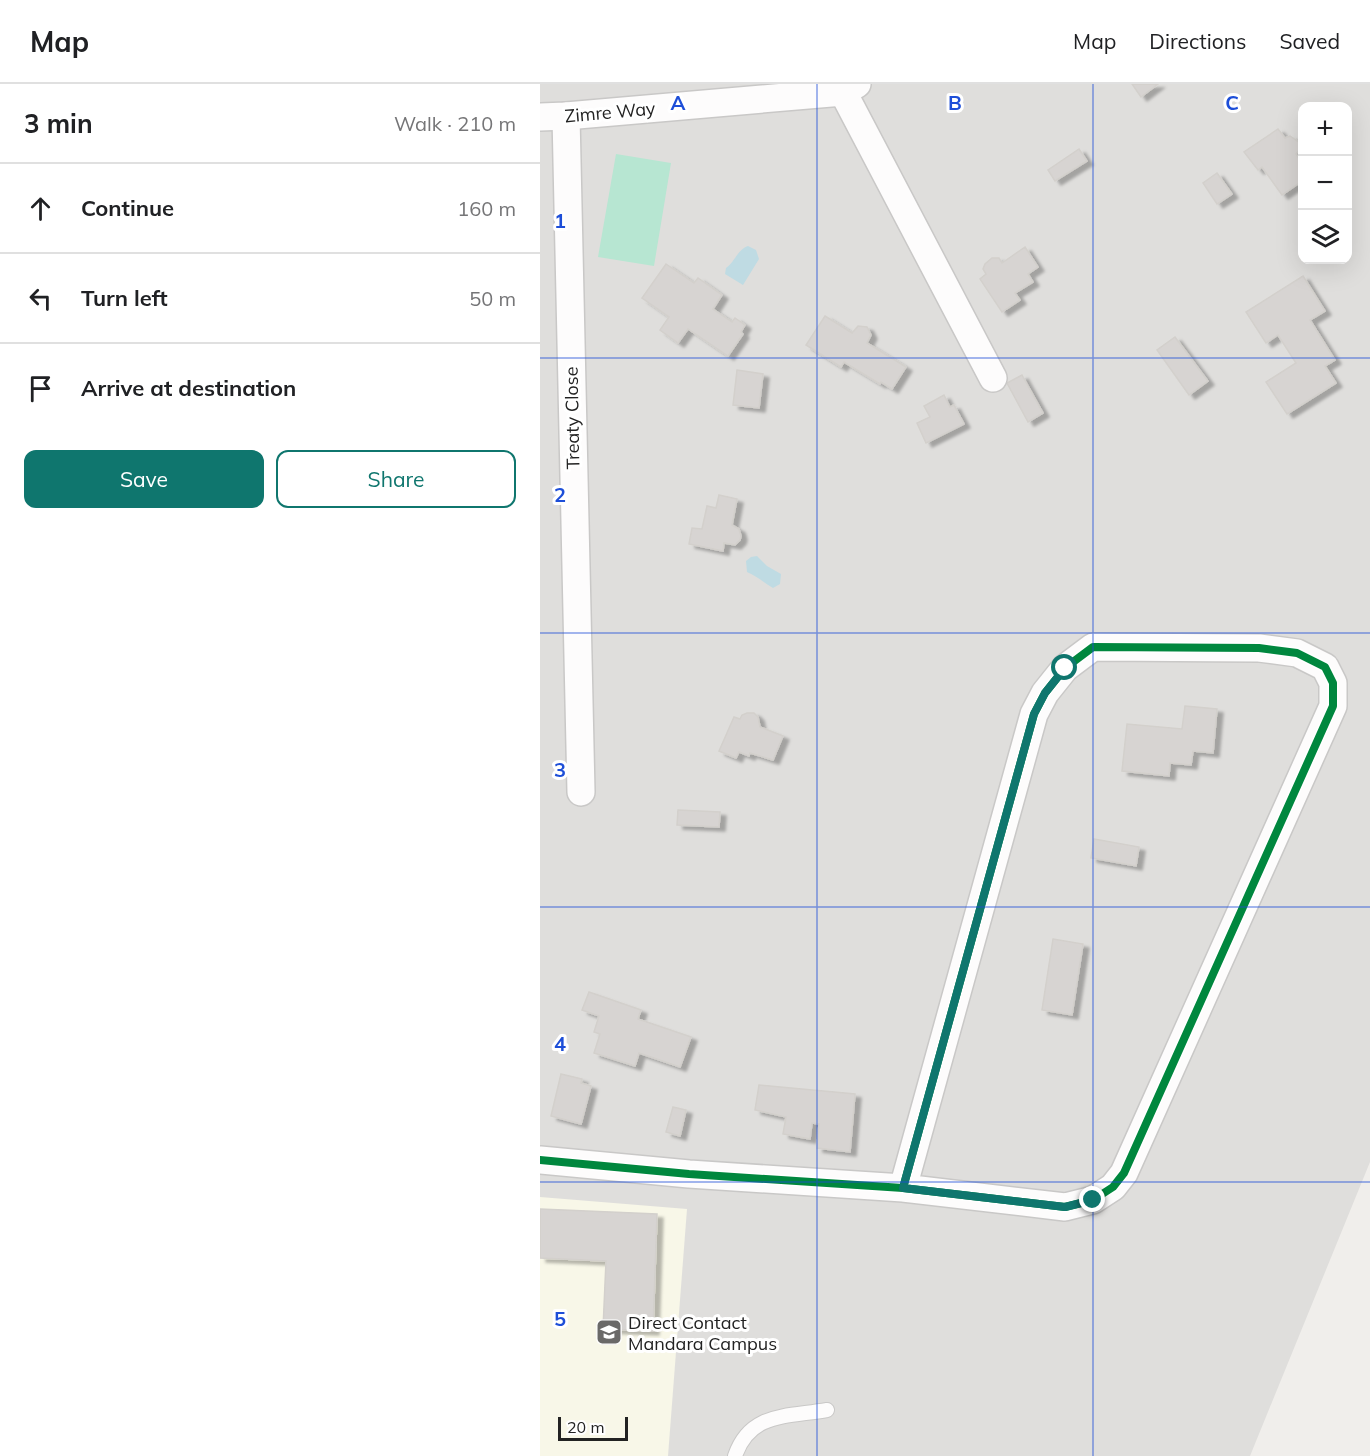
<!DOCTYPE html>
<meta charset="utf-8">
<style>
body{margin:0;font-family:Mulish,sans-serif;background:#f6f6f6;color:#202124}
.controls{position:absolute;right:18px;top:18px;display:grid;overflow:hidden;border-radius:12px;box-shadow:0 6px 24px #0002}
.controls button{width:54px;height:54px;display:grid;place-items:center;padding:0;border:0;border-bottom:2px solid #e0e0e0;background:#fff;color:#202124;font:30px sans-serif}
.scale{position:absolute;left:18px;bottom:15px;width:70px;box-sizing:border-box;padding-left:6px;border:3px solid #222;border-top:0;font-size:16px;line-height:21px;white-space:nowrap;color:#222;-webkit-text-stroke:4px #fff;paint-order:stroke}
.stop{position:absolute;width:18px;height:18px;margin:-14px;border:4px solid #0f766e;border-radius:50%;background:#fff}
.stop.end{background:#0f766e;border-color:#fff;box-shadow:0 2px 6px #0008}
.list{margin:0;padding:0;list-style:none}
h2{display:flex;justify-content:space-between;align-items:center;height:78px;margin:0;padding:0 24px;font-size:26px}
h2 small{font-size:20px;font-weight:400;color:#757577}
.list li{display:grid;grid-template-columns:39px 1fr auto;gap:18px;align-items:center;box-sizing:border-box;height:90px;padding:0 24px;border-top:2px solid #e0e0e0}
.list b{display:block;font-size:22px;white-space:nowrap}
.list em{font-size:20px;font-style:normal;color:#757577}
.actions{display:flex;gap:12px;padding:18px 24px}
.actions a{flex:1;padding:14px 0;border:2px solid #0f766e;border-radius:12px;text-align:center;font-size:21px;color:#0f766e}
.actions .main{background:#0f766e;color:#fff}
.icon{flex:none;width:33px;height:33px;fill:none;stroke:currentColor;stroke-width:2;stroke-linecap:round;stroke-linejoin:round}
.map{position:relative;flex:none;width:830px;height:1372px;overflow:hidden}
header{display:flex;align-items:center;gap:36px;box-sizing:border-box;height:84px;padding:0 30px;background:#fff;border-bottom:2px solid #e0e0e0}
header strong{font-size:28px}
nav{display:flex;gap:33px;margin-inline-start:auto;font-size:21px}
main{display:flex}
aside{flex:1;background:#fff}
.map>svg:first-child{display:block}
</style>
<header>
<strong>Map</strong>
<nav><a>Map</a><a>Directions</a><a>Saved</a></nav>
</header>
<main>
<aside>
<h2>3 min<small>Walk · 210 m</small></h2>
<ul class="list">
<li><svg class="icon" aria-label="ahead" viewBox="0 0 24 24"><path d="M12 20V5M6 11l6-6 6 6"/></svg><div><b>Continue</b></div><em>160 m</em></li>
<li><svg class="icon" aria-label="left" viewBox="0 0 24 24"><path d="M17 20v-9H6M10 6l-5 5 5 5"/></svg><div><b>Turn left</b></div><em>50 m</em></li>
<li><svg class="icon" aria-label="arrive" viewBox="0 0 24 24"><path d="M6 21V4h12l-3 4 3 4H6"/></svg><div><b>Arrive at destination</b></div></li>
</ul>
<div class="actions"><a class="main">Save</a><a>Share</a></div>
</aside>
<div class="map">
<svg width="830" height="1372" viewBox="0 0 830 1372">
<defs>
<filter id="shadow"><feDropShadow dx="6" dy="4" stdDeviation="1.5" flood-color="#0004"/></filter>
</defs>
<rect width="100%" height="100%" fill="#f0eeeb"/>
<path fill="#dfdedc" fill-rule="evenodd" d="M0,0H830V1078L710,1372H0ZM762,22H808V176H762Z"/>
<path fill="#f8f7e8" d="M0,1113L147,1125L128,1372H0Z"/>
<path fill="#b7e6d2" d="M76,70L131,79L114,182L58,173Z"/>
<g fill="#bfdbe3">
<path d="M208,162L216,166L219,175L203,201L185,190L186,184C195,178 197,166 208,162Z"/>
<path d="M217,472L227,482L241,490L240,500L233,504C224,499 217,492 207,488L206,477L211,473Z"/>
</g>
<g fill="#d7d4d2" stroke="#d3d0cc" stroke-width="1.5" filter="url(#shadow)">
<path d="M592,0H618L601,13Z"/>
<path d="M738,45L745,54L750,52L760,59V65L756,70L762,79V97L742,111L722,83L718,86L704,68Z"/>
<path d="M539,65L547,77L515,97L508,86Z"/>
<path d="M677,89L692,110L677,120L663,99Z"/>
<path d="M485,163L498,183L488,190L493,198L475,209L480,216L462,228L440,195L446,190L443,185L445,180L452,174H459L462,179Z"/>
<path d="M126,180L154,199L158,194L182,211L173,225L192,238L195,234L205,241L201,248L203,250L188,272L148,245L138,259L120,246L129,233L102,214Z"/>
<path d="M763,192L785,227L770,236L795,276L785,282L796,299L747,330L726,298L756,279L738,251L726,259L706,228Z"/>
<path d="M285,232L312,249L318,242L327,243L331,251L327,259L366,283L352,305L341,298L340,300L304,278L301,283L266,261Z"/>
<path d="M635,253L668,297L649,311L617,266Z"/>
<path d="M197,286L223,290L219,324L193,321Z"/>
<path d="M482,291L503,329L488,338L467,299Z"/>
<path d="M404,311L410,323L414,321L424,340L386,359L377,339L390,333L384,322Z"/>
<path d="M179,411L197,415L192,441L199,445L201,452L200,456L195,461L184,459L183,467L149,460L152,444L162,445L167,422L176,424Z"/>
<path d="M645,622L677,625L673,669L653,667L651,681L630,679L629,692L582,687L587,640L642,645Z"/>
<path d="M207,629H214L218,633L220,643L243,652L233,676L210,669L209,672L199,668L196,674L179,667L194,633L200,635L202,631Z"/>
<path d="M138,726L180,728L179,743L137,741Z"/>
<path d="M554,755L599,763L596,782L551,774Z"/>
<path d="M513,855L543,860L532,931L502,926Z"/>
<path d="M49,908L101,926L98,935L151,953L140,983L99,969L95,982L54,969L60,950L54,948L59,932L42,926Z"/>
<path d="M21,990L42,995L41,999L51,1002L41,1040L11,1032Z"/>
<path d="M219,1001L315,1010L310,1068L277,1064L279,1040L272,1039L270,1055L243,1050L246,1033L215,1026Z"/>
<path d="M133,1023L146,1026L140,1052L126,1048Z"/>
<path d="M0,1125L117,1130L113,1247L63,1245L66,1177L0,1174Z"/>
</g>
<g fill="none" stroke-linecap="round" stroke-linejoin="round">
<g stroke="#c9c8c7" stroke-width="16">
<path id="service" d="M195,1372C210,1328 247,1333 287,1326"/>
</g>
<g stroke="#c9c8c7" stroke-width="30">
<g id="minor">
<path d="M303,8L453,294"/>
<path d="M26,32L41,708"/>
<path d="M0,33L26,32L303,8L317,0"/>
<path d="M0,1076L149,1090L363,1104L525,1123L553,1116L573,1103L584,1089L793,622V599L785,583L757,569L719,564L553,563L525,584L505,609L494,630L363,1104"/>
</g>
</g>
<use href="#service" stroke="#fdfcfc" stroke-width="14"/>
<use href="#minor" stroke="#fdfcfc" stroke-width="27"/>
<g stroke="#fff" stroke-width="11">
<path id="cycleway" d="M0,1076L149,1090L363,1104L525,1123L553,1116L573,1103L584,1089L793,622V599L785,583L757,569L719,564L553,563L525,584L505,609L494,630L363,1104"/>
</g>
<use href="#cycleway" stroke="#00873e" stroke-width="8"/>
</g>
<g fill="none" stroke-linecap="round" stroke-linejoin="round">
<path stroke="#0f766e" stroke-width="8" d="M525,584L505,609L494,630L363,1104L525,1123L553,1116"/>
</g>
<path fill="none" stroke="#1d4ed8" stroke-width="1.5" stroke-opacity="0.55" d="M277,0V1372M553,0V1372M0,274H830M0,549H830M0,823H830M0,1098H830"/>
<defs>
<g id="school-square" transform="scale(1.35)"><rect x="-9" y="-9" width="18" height="18" rx="4" fill="#6a6968" stroke="#fff"/><path d="M0-5L7-2L0 1L-7-2ZM-4 1L0 2.5L4 1V4Q0 6-4 4Z" fill="#fff"/></g>
</defs>
<g fill-rule="evenodd">
<use href="#school-square" x="69" y="1248"/>
</g>
<g text-anchor="middle" dominant-baseline="central" stroke-width="6" stroke-linejoin="round" paint-order="stroke">
<g font-size="18" fill="#222" stroke="#fff">
<text transform="translate(70 28) rotate(-5)">Zimre Way</text>
<text transform="translate(32 334) rotate(-91)">Treaty Close</text>
</g>
<g font-size="18" fill="#222" stroke="#fff" text-anchor="start">
<text x="88" y="1238">Direct Contact<tspan x="88" dy="21">Mandara Campus</tspan></text>
</g>
</g>
<g font-size="20" text-anchor="middle" font-weight="bold" fill="#1d4ed8" stroke="#fff" stroke-width="6" stroke-linejoin="round" paint-order="stroke">
<text x="138" y="26">A</text>
<text x="415" y="26">B</text>
<text x="692" y="26">C</text>
<text x="20" y="144">1</text>
<text x="20" y="418">2</text>
<text x="20" y="693">3</text>
<text x="20" y="967">4</text>
<text x="20" y="1242">5</text>
</g>
</svg>
<div class="controls">
<button>+</button>
<button>−</button>
<button><svg class="icon" aria-label="layers" viewBox="0 0 24 24"><path d="M12 4l9 5-9 5-9-5zM3 14l9 5 9-5"/></svg></button>
</div>
<div class="scale">20 m</div>
<div class="stop" style="left:525px;top:584px"></div>
<div class="stop end" style="left:553px;top:1116px"></div>
</div>
</main>
